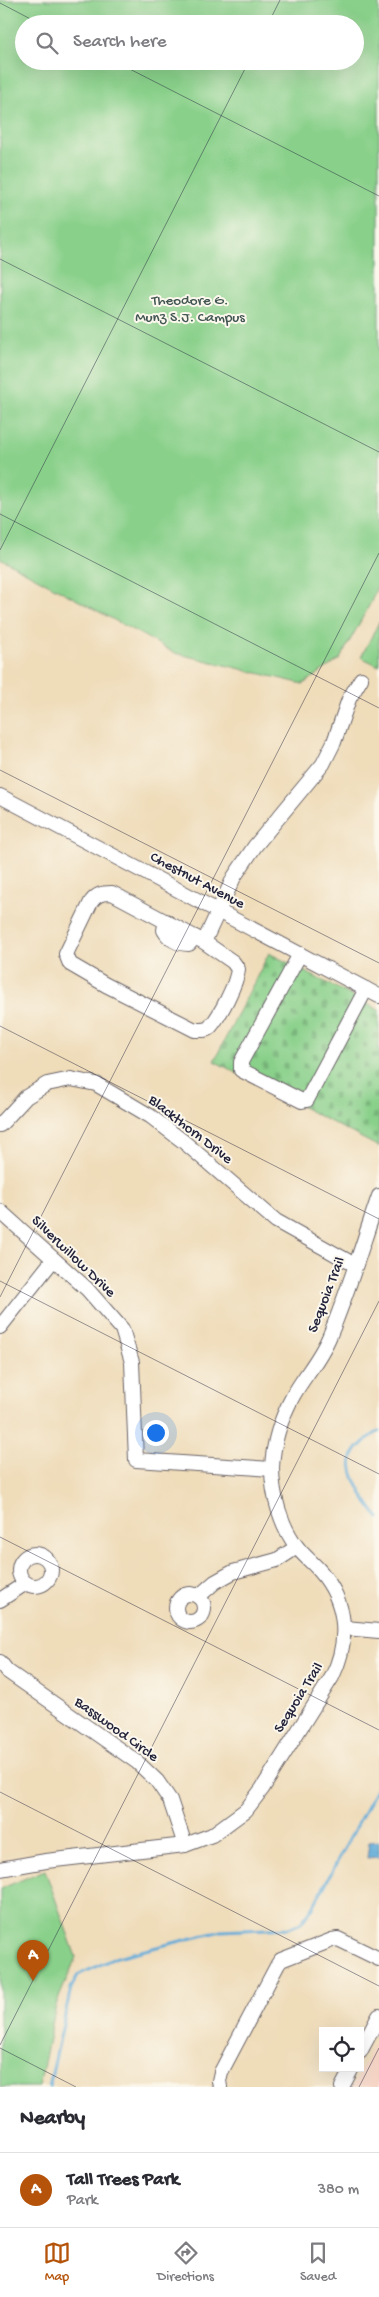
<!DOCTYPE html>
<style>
body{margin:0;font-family:"Gochi Hand",sans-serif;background:#f2f2f3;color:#2b2b33}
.controls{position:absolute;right:15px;bottom:15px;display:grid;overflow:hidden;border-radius:0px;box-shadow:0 5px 20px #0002}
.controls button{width:45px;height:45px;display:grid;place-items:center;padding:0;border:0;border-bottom:1px solid #e1e1e2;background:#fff;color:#2b2b33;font:25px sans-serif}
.you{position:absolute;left:155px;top:1432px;width:18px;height:18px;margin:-12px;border:4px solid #fff;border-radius:50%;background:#1a73e8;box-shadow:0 0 0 8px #1a73e833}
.badge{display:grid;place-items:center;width:32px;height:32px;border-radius:50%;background:#b45309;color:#fff;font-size:16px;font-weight:700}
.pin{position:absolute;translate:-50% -41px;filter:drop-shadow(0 1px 2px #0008)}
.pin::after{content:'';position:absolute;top:26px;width:18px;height:15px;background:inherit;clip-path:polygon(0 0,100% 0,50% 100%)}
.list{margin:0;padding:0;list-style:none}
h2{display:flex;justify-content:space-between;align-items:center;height:65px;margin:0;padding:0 20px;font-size:21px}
h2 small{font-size:16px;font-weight:400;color:#7c7c81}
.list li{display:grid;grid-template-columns:32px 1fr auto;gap:15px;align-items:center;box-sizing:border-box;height:75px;padding:0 20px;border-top:1px solid #e1e1e2}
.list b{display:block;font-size:19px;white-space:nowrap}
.list p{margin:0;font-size:16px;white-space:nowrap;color:#7c7c81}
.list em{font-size:16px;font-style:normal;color:#7c7c81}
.icon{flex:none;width:28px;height:28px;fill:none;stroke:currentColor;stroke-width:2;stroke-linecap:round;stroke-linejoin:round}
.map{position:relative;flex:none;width:379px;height:2087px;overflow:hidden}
.search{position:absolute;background:#fff;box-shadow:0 5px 20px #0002;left:15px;right:15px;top:15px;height:55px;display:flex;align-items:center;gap:12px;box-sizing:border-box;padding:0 18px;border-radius:28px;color:#7c7c81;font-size:19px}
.sheet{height:140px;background:#fff}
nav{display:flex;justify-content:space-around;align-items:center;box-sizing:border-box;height:70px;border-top:1px solid #e1e1e2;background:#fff;font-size:14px;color:#7c7c81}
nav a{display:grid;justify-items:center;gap:2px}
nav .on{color:#b45309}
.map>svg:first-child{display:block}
</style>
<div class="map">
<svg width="379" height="2087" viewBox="0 0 379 2087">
<defs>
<pattern id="cemetery-stones" width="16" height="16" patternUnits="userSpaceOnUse" patternTransform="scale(1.25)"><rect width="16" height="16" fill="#89d08a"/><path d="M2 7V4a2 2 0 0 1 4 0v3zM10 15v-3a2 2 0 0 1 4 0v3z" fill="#76b278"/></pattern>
<pattern id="water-ripples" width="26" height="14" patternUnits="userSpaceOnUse" patternTransform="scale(1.25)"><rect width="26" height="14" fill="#60abd8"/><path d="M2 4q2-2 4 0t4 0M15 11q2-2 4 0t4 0" fill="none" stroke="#4f8bb0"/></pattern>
</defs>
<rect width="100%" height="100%" fill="#fbf7ec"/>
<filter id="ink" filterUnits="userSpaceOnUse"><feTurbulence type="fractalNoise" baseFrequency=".02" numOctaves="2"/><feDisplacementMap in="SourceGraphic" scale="10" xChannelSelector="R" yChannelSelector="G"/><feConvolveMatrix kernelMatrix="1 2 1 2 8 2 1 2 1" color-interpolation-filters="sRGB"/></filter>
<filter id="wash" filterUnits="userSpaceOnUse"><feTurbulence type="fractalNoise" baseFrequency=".0096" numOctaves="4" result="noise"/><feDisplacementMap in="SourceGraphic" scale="20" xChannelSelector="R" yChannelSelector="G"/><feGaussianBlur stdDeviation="1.12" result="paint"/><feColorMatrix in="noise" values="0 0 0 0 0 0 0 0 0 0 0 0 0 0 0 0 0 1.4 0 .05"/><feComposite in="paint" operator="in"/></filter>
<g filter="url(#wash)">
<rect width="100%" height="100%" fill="#efdcb9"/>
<path fill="#f5d2c2" d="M379,2034V2087H352Z"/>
<g fill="#89d08a" stroke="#567962" fill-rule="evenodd">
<path d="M0,0H379V581L371,602L340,659L303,684L175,653L0,558ZM24,24H355V61H24Z"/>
<path d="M379,622V666L361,657Z"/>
<path d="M45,1870L76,1957L56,2005L39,2087H0V1889Z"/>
</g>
<path fill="url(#cemetery-stones)" stroke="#567962" d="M269,953L379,1010V1147L214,1061Z"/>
<path fill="url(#water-ripples)" stroke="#41668a" d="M379,1841V1857L367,1858L369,1842Z"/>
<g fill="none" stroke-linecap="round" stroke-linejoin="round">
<g stroke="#60abd8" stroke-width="3">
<path d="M379,1431C369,1438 359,1444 353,1455C345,1471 368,1506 379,1518"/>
<path d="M49,2087L71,1988L78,1975L117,1957L221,1931L289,1928L301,1923L313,1907L379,1784"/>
</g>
</g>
</g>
<g filter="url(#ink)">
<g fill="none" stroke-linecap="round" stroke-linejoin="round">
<g stroke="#6a6367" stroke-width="16">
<g id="minor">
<path d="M0,796L379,996"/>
<path d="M166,921L164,930C169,939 178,944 189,944L195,937"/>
<path d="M204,942L233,962L238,969C237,983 220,1016 210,1027C206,1031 201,1030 195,1030L106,985L70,964L66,954L91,902C97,894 102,893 112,893L204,942L234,877L255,846L323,764L334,742L349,699L361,679"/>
<path d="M300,954L241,1062V1070L302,1101L307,1100L366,989"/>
<path d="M0,1125L26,1097L47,1084L71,1079L96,1084L150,1116L184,1142L276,1221L355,1265"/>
<path d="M0,1211L87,1289L122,1329L132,1362L136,1460L272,1469"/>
<path d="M0,1327L53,1260"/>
<circle cx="35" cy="1570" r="16"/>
<circle cx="190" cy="1608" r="14"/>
<path d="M199,1596L215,1582L233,1572L277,1560L297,1547"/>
<path d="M0,1600L26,1583"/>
<path d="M345,1628L379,1631"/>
<path d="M0,1662L7,1671L137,1762L157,1781L170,1800L185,1845"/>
<path d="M0,1869L46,1861L185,1845L212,1835L246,1810L262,1789L332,1677C350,1641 347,1602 320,1571C313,1563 304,1556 297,1547C281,1526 272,1495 272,1468C273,1444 281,1418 293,1396C304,1376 321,1358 330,1335C349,1290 363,1242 379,1196"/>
<path d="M360,2052L379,2016"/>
<path d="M220,2087L219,2081L221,2072L278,1964L281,1960L332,1940L338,1939L379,1959"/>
<path d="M342,2087L352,2068"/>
</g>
</g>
<use href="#minor" stroke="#fff" stroke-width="14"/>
</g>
</g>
<path fill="none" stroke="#22223b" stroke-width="1" stroke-opacity="0.45" d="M0,3L40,24M268,24L280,0M114,61L379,196M0,259L379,452M0,514L379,708M0,550L249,61M0,770L379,963M0,1026L379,1219M0,1281L379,1474M0,1297L379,553M0,1537L379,1730M0,1792L379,1986M0,2045L379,1301M0,2048L76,2087M359,2087L379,2048"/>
<g text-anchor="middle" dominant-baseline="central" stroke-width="4" stroke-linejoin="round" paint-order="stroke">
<g font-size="15" fill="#415653" stroke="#fbf7ec">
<text x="190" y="301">Theodore G.<tspan x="190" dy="17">Munz S.J. Campus</tspan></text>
</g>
<g font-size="15" fill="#22223b" stroke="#fbf7ec">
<text transform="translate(197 881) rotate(28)">Chestnut Avenue</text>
<text transform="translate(190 1130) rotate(38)">Blackthorn Drive</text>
<text transform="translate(73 1257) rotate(44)">Silverwillow Drive</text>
<text transform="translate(327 1295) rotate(-69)">Sequoia Trail</text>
<text transform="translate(299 1698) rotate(-58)">Sequoia Trail</text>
<text transform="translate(116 1730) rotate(36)">Basswood Circle</text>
</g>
</g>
</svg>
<div class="controls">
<button><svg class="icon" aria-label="locate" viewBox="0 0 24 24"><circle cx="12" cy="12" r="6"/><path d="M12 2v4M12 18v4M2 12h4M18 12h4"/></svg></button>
</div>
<div class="you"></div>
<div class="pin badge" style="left:33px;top:1981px">A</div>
<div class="search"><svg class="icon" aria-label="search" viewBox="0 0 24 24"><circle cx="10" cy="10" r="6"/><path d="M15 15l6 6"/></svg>Search here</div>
</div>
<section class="sheet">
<h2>Nearby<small></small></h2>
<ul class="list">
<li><span class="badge">A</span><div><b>Tall Trees Park</b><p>Park</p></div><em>380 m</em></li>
</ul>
</section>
<nav>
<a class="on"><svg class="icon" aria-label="map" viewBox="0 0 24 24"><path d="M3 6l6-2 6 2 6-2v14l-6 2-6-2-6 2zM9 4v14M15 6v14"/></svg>Map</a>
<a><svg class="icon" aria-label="directions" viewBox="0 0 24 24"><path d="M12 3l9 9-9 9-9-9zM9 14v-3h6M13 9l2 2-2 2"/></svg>Directions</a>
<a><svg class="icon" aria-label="saved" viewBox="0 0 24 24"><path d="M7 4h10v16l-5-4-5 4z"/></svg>Saved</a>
</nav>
